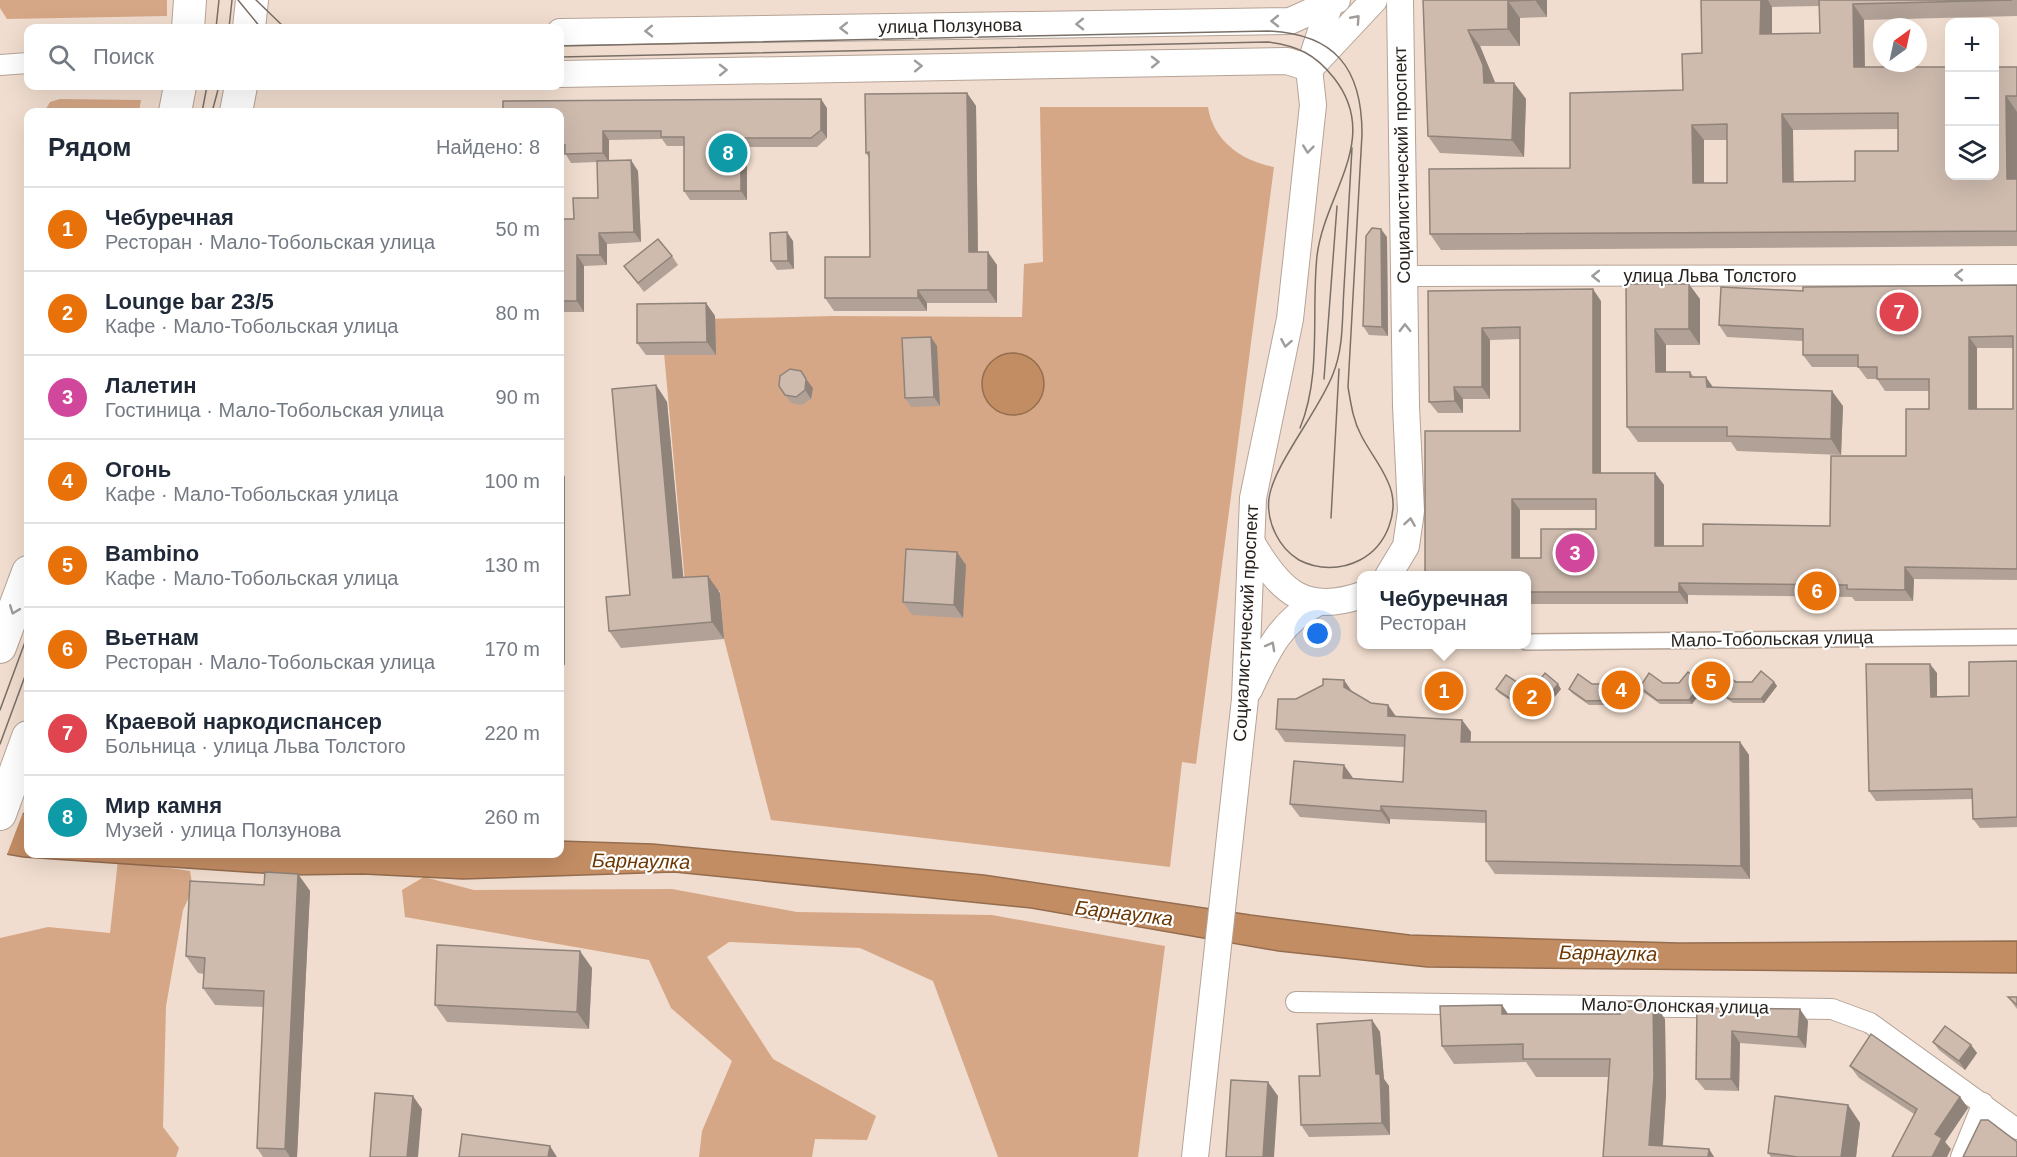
<!DOCTYPE html>
<html lang="ru">
<meta charset="utf-8">
<style>
body{margin:0;font-family:Helvetica,sans-serif;background:#f6f6f7;color:#1f2937}
.controls{position:absolute;right:18px;top:18px;display:grid;overflow:hidden;border-radius:12px;box-shadow:0 6px 24px #0002}
.controls button{width:54px;height:54px;display:grid;place-items:center;padding:0;border:0;border-bottom:2px solid #e0e1e3;background:#fff;color:#1f2937;font:30px sans-serif}
.compass{position:absolute;left:1873px;top:18px;width:54px;height:54px;border-radius:50%;background:#fff;box-shadow:0 6px 24px #0002;rotate:33deg}
.you{position:absolute;left:1318px;top:634px;width:21px;height:21px;margin:-15px;border:4px solid #fff;border-radius:50%;background:#1a73e8;box-shadow:0 0 0 9px #1a73e833}
.badge{display:grid;place-items:center;width:39px;height:39px;border-radius:50%;background:#1a73e8;color:#fff;font-size:20px;font-weight:700}
.pin{position:absolute;translate:-50% -50%;border:3px solid #fff;box-shadow:0 2px 6px #0006}
.popup{position:absolute;left:1357px;top:571px;width:174px;height:78px;box-sizing:border-box;display:grid;place-content:center;border-radius:12px;background:#fff;filter:drop-shadow(0 2px 4px #0005);font-size:20px;white-space:nowrap;color:#747a83}
.popup b{font-size:22px;color:#1f2937}
.popup::after{content:'';position:absolute;left:50%;top:100%;margin-left:-12px;border:12px solid transparent;border-top-color:#fff}
.list{margin:0;padding:0;list-style:none}
h2{display:flex;justify-content:space-between;align-items:center;height:78px;margin:0;padding:0 24px;font-size:26px}
h2 small{font-size:20px;font-weight:400;color:#747a83}
.list li{display:grid;grid-template-columns:39px 1fr auto;gap:18px;align-items:center;box-sizing:border-box;height:84px;padding:0 24px;border-top:2px solid #e0e1e3}
.list b{display:block;font-size:22px;white-space:nowrap}
.list p{margin:0;font-size:20px;white-space:nowrap;color:#747a83}
.list em{font-size:20px;font-style:normal;color:#747a83}
.icon{flex:none;width:33px;height:33px;fill:none;stroke:currentColor;stroke-width:2;stroke-linecap:round;stroke-linejoin:round}
.map{position:relative;flex:none;width:2017px;height:1157px;overflow:hidden}
.search{position:absolute;background:#fff;box-shadow:0 6px 24px #0002;left:24px;top:24px;width:540px;height:66px;display:flex;align-items:center;gap:15px;box-sizing:border-box;padding:0 21px;border-radius:12px;color:#747a83;font-size:22px}
.panel{position:absolute;background:#fff;box-shadow:0 6px 24px #0002;left:24px;top:108px;width:540px;height:750px;border-radius:12px}
.map>svg:first-child{display:block}
</style>
<div class="map">
<svg width="2017" height="1157" viewBox="0 0 2017 1157">
<rect width="100%" height="100%" fill="#f0ddcf"/>
<g fill="#d6a786">
<path d="M0,0H167V16L7,19L0,8Z"/>
<path d="M60,99L141,100L139,112H44L50,102Z"/>
<path d="M1040,107H1208C1213,141 1242,161 1274,167L1196,764L1182,762L1170,867L771,820L724,639L720,591L686,594L661,320L833,316L1022,317L1024,264L1043,262Z"/>
<path d="M118,860L190,871L193,889L183,910L166,1006L163,1127L179,1148L176,1157H0V938L48,927L110,933Z"/>
<path d="M424,877L474,890L672,889L797,912L992,915L1165,946L1138,1157H998L933,981L860,948L729,942L707,957L773,1059L876,1116L867,1140L815,1139L812,1157H699L702,1131L732,1061L671,1008L649,960L405,917L402,890Z"/>
</g>
<g fill="#c38d64" stroke="#956d4f" stroke-width="1.5">
<circle cx="1013" cy="384" r="31"/>
<path d="M0,811L28,814V854H560V841L653,844L984,875L1251,915L1410,935L1679,943L2017,941V973L1427,967L1278,951L1031,908L674,872L463,879L363,874L290,875L23,857L0,853Z"/>
</g>
<path fill="#f0ddcf" d="M0,808L24,810L6,857L0,856Z"/>
<g fill="none" stroke-linecap="round" stroke-linejoin="round">
<g stroke="#b5a396" stroke-width="18">
<path id="pedestrian" d="M1526,642L2017,637"/>
</g>
<g stroke="#b5a396" stroke-width="22">
<g id="minor">
<path d="M0,65L28,63"/>
<path d="M1404,276L2017,275"/>
<path d="M1296,1002L1832,1009L1870,1023L2017,1129"/>
<path d="M1961,1157L1983,1103"/>
</g>
</g>
<g stroke="#b5a396" stroke-width="28">
<g id="tertiary">
<path d="M560,32L1290,21L1337,0"/>
<path d="M1314,64L1374,0"/>
<path d="M560,74L1287,61L1309,68"/>
<path d="M1252,543C1280,591 1304,615 1362,595"/>
<path d="M1388,576L1406,546L1411,511L1406,406L1400,0"/>
<path d="M1249,690C1266,654 1280,621 1317,603"/>
<path d="M1195,1157L1245,699L1253,498L1290,319L1313,105L1309,68L1331,0"/>
</g>
</g>
<g stroke="#b5a396" stroke-width="34">
<g id="primary">
<path d="M188,28L190,0"/>
<path d="M249,28L252,0"/>
<path d="M175,112L180,86"/>
<path d="M236,112L241,86"/>
<path d="M0,647L28,572"/>
<path d="M0,814L28,737"/>
</g>
</g>
<use href="#pedestrian" stroke="#fff" stroke-width="15"/>
<use href="#minor" stroke="#fff" stroke-width="20"/>
<use href="#tertiary" stroke="#fff" stroke-width="26"/>
<use href="#primary" stroke="#fff" stroke-width="32"/>
<g stroke="#7a6f66" stroke-width="1.5">
<path d="M238,0L261,28"/>
<path d="M256,0L285,28"/>
<path d="M216,28L219,0"/>
<path d="M229,28L232,0"/>
<path d="M560,46L1268,31C1335,34 1362,68 1362,134L1348,387C1351,404 1353,420 1361,435C1369,451 1381,465 1388,482C1401,510 1387,546 1360,560C1341,570 1318,570 1299,560C1279,548 1266,522 1269,498C1274,464 1319,411 1333,374C1344,347 1342,317 1344,288C1347,242 1349,195 1352,148"/>
<path d="M560,57L1268,42C1298,46 1315,54 1334,78C1382,139 1324,194 1317,256C1311,312 1322,375 1300,428"/>
<path d="M202,112L207,86"/>
<path d="M212,112L219,86"/>
<path d="M1324,379L1337,206"/>
<path d="M1331,518L1339,369"/>
<path d="M0,710L28,634"/>
<path d="M0,744L28,668"/>
</g>
</g>
<g fill="#b1a196" fill-rule="evenodd">
<path d="M1423,0H1547V17L1520,18V46H1480L1495,83H1514L1526,99L1524,157L1440,153L1428,136Z"/>
<path d="M1701,0H2017V16L1864,20L1865,67H2017V246L1441,250L1430,234L1570,168L1683,90L1702,53ZM1819,6L1820,33L1772,34V7ZM1898,129V151L1855,181L1793,182V130ZM1704,140H1727V183H1704Z"/>
<path d="M967,93L976,106L978,252L997,265V303H927V311H834L825,298L870,257L869,158L866,153Z"/>
<path d="M827,108V138L817,147H747V200H690L684,191V146H667L662,139L609,140V161L638,171L641,242L607,244V265L584,266V312H560V219H574L598,198L597,162L571,163L565,153L560,154V112Z"/>
<path d="M1387,237L1388,336L1369,335L1363,326Z"/>
<path d="M793,241L794,269L777,270L771,261Z"/>
<path d="M672,256L678,265L644,292L624,266Z"/>
<path d="M1626,284L1700,299V345H1666V372H1690L1694,377L1713,387L1843,406L1841,455L1737,451L1731,442H1638L1627,427Z"/>
<path d="M2017,285V580L1914,579L1913,601H1855L1852,597L1688,595V604H1527V576H1425L1520,431V339L1490,340V399H1463V413H1438L1429,402L1428,291L1601,301V473H1655L1664,485V546H1703L1830,526L1906,456L1929,409V391H1885L1877,379H1867L1858,367H1812L1803,355V341L1727,337L1719,325L1803,291ZM1977,348H2013V409H1977ZM1520,510H1596V529L1541,558H1520Z"/>
<path d="M706,303L715,316L716,355H646L637,343Z"/>
<path d="M931,337L937,346L940,406L911,407L905,398Z"/>
<path d="M656,385L667,402L683,578L720,593L724,639L621,648L609,631L630,595Z"/>
<path d="M779,386L813,388L811,399L802,405L791,403Z"/>
<path d="M560,470L565,477V665H560Z"/>
<path d="M966,565L963,618L912,615L903,602Z"/>
<path d="M2017,661V827L1980,828L1973,819L1972,799L1876,801L1869,791L1937,673V696H1969Z"/>
<path d="M1736,682H1774L1777,686L1764,703H1733L1715,691L1712,687Z"/>
<path d="M1663,683H1702L1705,687L1692,704H1660L1643,692L1640,687Z"/>
<path d="M1520,684L1561,689L1548,705H1517L1499,693L1496,689Z"/>
<path d="M1592,684H1631L1634,688L1620,705H1589L1572,693L1569,689Z"/>
<path d="M1352,692L1371,703L1388,705L1396,717L1462,720L1471,732L1470,742H1740L1749,755L1750,879L1495,874L1486,861V823L1390,819V824L1300,817L1290,804L1353,778L1403,782L1405,747L1285,742L1276,729L1296,699Z"/>
<path d="M298,874L310,891L297,1157H263L257,1148L264,1007L215,1005L203,988L204,974L198,973L186,956L264,885Z"/>
<path d="M592,968L589,1029L447,1022L435,1005Z"/>
<path d="M2008,997H2017V1009Z"/>
<path d="M1502,1005L1508,1014L1665,1019L1666,1094L1663,1146L1709,1149L1714,1157H1603L1608,1077H1536L1526,1062L1454,1064L1442,1046Z"/>
<path d="M1697,1008L1808,1021L1806,1048L1740,1043L1739,1091L1705,1090L1696,1079Z"/>
<path d="M1372,1020L1380,1032L1384,1079L1389,1086L1390,1135L1309,1137L1301,1125L1320,1076Z"/>
<path d="M1933,1042L1971,1045L1977,1053L1965,1070L1939,1050Z"/>
<path d="M1850,1066L1960,1097L1968,1108L1945,1142L1951,1149L1914,1114L1859,1078Z"/>
<path d="M1848,1105L1860,1123L1856,1157H1771L1768,1153Z"/>
</g>
<g fill="#90837a">
<path d="M1535,0H1547V17Z"/>
<path d="M1761,0H1768L1772,7V50L1760,34Z"/>
<path d="M1508,1L1520,18V46L1508,29Z"/>
<path d="M1853,4L1864,20L1865,83L1854,67Z"/>
<path d="M1468,30L1480,46L1495,82L1484,83Z"/>
<path d="M1514,83L1526,99L1524,157L1512,140Z"/>
<path d="M967,93L976,106L978,265L969,252Z"/>
<path d="M2006,96L2017,112V193L2007,179Z"/>
<path d="M821,99L827,108V138L821,130Z"/>
<path d="M1782,114L1793,130L1794,197L1783,182Z"/>
<path d="M1692,125L1704,140V199L1693,183Z"/>
<path d="M603,131L609,140V162L603,153Z"/>
<path d="M741,138L747,147V200L741,191Z"/>
<path d="M631,160L638,171L641,242L634,232Z"/>
<path d="M1381,229L1387,237L1388,336L1382,327Z"/>
<path d="M787,232L793,241L794,269L788,261Z"/>
<path d="M599,233L607,244V265L600,255Z"/>
<path d="M988,252L997,265V303L988,290Z"/>
<path d="M577,255L584,266V312L577,301Z"/>
<path d="M1689,284L1700,299V345L1689,329Z"/>
<path d="M1593,289L1601,301V485L1593,473Z"/>
<path d="M918,290L927,303V311L918,298Z"/>
<path d="M706,303L715,316L716,355L707,342Z"/>
<path d="M1482,328L1490,340V399L1482,387Z"/>
<path d="M1655,329L1666,345V387L1656,372Z"/>
<path d="M931,337L937,346L940,406L934,397Z"/>
<path d="M1969,337L1977,348V421L1969,409Z"/>
<path d="M1706,377L1717,393L1707,387Z"/>
<path d="M806,379L813,388L811,399L805,390Z"/>
<path d="M656,385L667,402L685,595L673,578Z"/>
<path d="M1454,387L1463,399V413L1455,401Z"/>
<path d="M1832,391L1843,406L1841,455L1831,439Z"/>
<path d="M560,470L565,477V665L560,658Z"/>
<path d="M1655,473L1664,485V557L1655,546Z"/>
<path d="M1512,499L1520,510V570L1512,558Z"/>
<path d="M957,552L966,565L963,618L954,605Z"/>
<path d="M1905,567L1914,579L1913,601L1905,590Z"/>
<path d="M708,576L720,593L724,639L712,622Z"/>
<path d="M1679,583L1688,595V604L1679,592Z"/>
<path d="M1930,664L1937,673V706L1931,697Z"/>
<path d="M1344,680L1353,693L1344,687Z"/>
<path d="M1774,682L1777,686L1764,703L1761,699Z"/>
<path d="M1702,683L1705,687L1692,704L1689,700Z"/>
<path d="M1558,684L1561,689L1548,705L1545,701Z"/>
<path d="M1631,684L1634,688L1620,705L1617,700Z"/>
<path d="M1388,705L1397,718L1388,716Z"/>
<path d="M1462,720L1471,732L1470,755L1461,742Z"/>
<path d="M1740,742L1749,755L1750,879L1741,866Z"/>
<path d="M1344,765L1353,778L1352,791L1343,778Z"/>
<path d="M1381,806L1390,819V824L1381,811Z"/>
<path d="M298,874L310,891L297,1157H290L285,1149Z"/>
<path d="M580,951L592,968L589,1029L577,1012Z"/>
<path d="M1653,1001L1665,1019L1666,1094L1662,1157L1649,1145Z"/>
<path d="M1502,1005L1514,1023L1502,1014Z"/>
<path d="M1800,1009L1808,1021L1806,1048L1798,1037Z"/>
<path d="M1372,1020L1380,1032L1384,1079L1389,1086L1390,1135L1382,1123L1376,1074Z"/>
<path d="M1732,1031L1740,1043L1739,1091L1731,1079Z"/>
<path d="M1971,1045L1977,1053L1965,1070L1959,1061Z"/>
<path d="M1268,1082L1278,1096L1274,1157H1263Z"/>
<path d="M413,1096L422,1109L418,1157H407Z"/>
<path d="M1960,1097L1968,1108L1945,1142L1951,1149L1947,1157H1932L1935,1134Z"/>
<path d="M1848,1105L1860,1123L1856,1157H1841Z"/>
<path d="M550,1146L557,1157H548Z"/>
<path d="M1709,1149L1714,1157H1708Z"/>
</g>
<g fill="#cebbae" stroke="#90837a" stroke-width="1.5" fill-rule="evenodd">
<path d="M1423,0H1535L1508,1V29L1468,30L1483,65L1484,83H1514L1512,140L1428,136Z"/>
<path d="M1701,0H1761L1760,34L1820,33L1819,0H2012L1853,4L1854,67H1950V176H1995V67H2017V96H2006L2007,179H2017V231L1430,234L1429,169L1570,168V93L1683,90L1682,54L1702,53ZM1898,113V151H1855V181L1783,182L1782,114ZM1727,124V183H1693L1692,125Z"/>
<path d="M967,93L969,252H988V290H918V298H825V257H870L869,152L866,153L865,94Z"/>
<path d="M821,99V130L811,138H741V191H684V137H661V131H603V153L565,154V145H560V112H503V101Z"/>
<path d="M631,160L634,232L599,233L600,255H577V301H560V219H574L573,198H598L597,161Z"/>
<path d="M1372,228L1381,229L1382,327L1363,326L1366,236Z"/>
<path d="M787,232L788,261H771L770,233Z"/>
<path d="M658,239L672,256L638,283L624,266Z"/>
<path d="M1626,284H1689V329H1655L1656,372H1690V377H1706L1707,387L1832,391L1831,439L1727,436V427H1627Z"/>
<path d="M2017,285V569L1905,567V590L1847,589V585L1679,583V592H1527V576H1425V431H1520V327L1482,328V387H1454L1455,401L1429,402L1428,291L1593,289V473H1655V546H1703V524L1830,526L1831,456H1906V409H1929V379H1877V367H1858V355H1803V329L1719,325L1721,287L1803,291V287ZM2013,336V409H1969V337ZM1512,499H1596V529H1541V558H1512Z"/>
<path d="M706,303L707,342L637,343V304Z"/>
<path d="M931,337L934,397L905,398L902,338Z"/>
<path d="M790,369L801,371L806,379L805,390L796,397L785,395L779,386L780,376Z"/>
<path d="M656,385L673,578L708,576L712,622L609,631L606,597L630,595L612,389Z"/>
<path d="M906,549L957,552L954,605L903,602Z"/>
<path d="M2017,661V817L1973,819L1972,789L1869,791L1866,664H1930L1931,697L1969,696V662Z"/>
<path d="M1761,671L1774,682L1761,699H1730L1712,687L1722,673L1736,682H1752Z"/>
<path d="M1688,672L1702,683L1689,700H1657L1640,687L1649,673L1663,683H1679Z"/>
<path d="M1545,673L1558,684L1545,701H1514L1496,689L1506,675L1520,684L1536,685Z"/>
<path d="M1617,673L1631,684L1617,700L1586,701L1569,689L1578,674L1592,684H1608Z"/>
<path d="M1323,679L1344,680V687L1371,703L1388,705V716L1462,720L1461,742H1740L1741,866L1486,861V811L1381,806V811L1290,804L1294,761L1344,765L1343,778L1403,782L1405,735L1276,729L1278,699H1296L1323,685Z"/>
<path d="M265,872L298,874L285,1149L257,1148L264,991L203,988L205,958L186,956L190,881L264,885Z"/>
<path d="M437,945L580,951L577,1012L435,1005Z"/>
<path d="M2008,997H2017V1005Z"/>
<path d="M1620,1001H1653L1654,1076L1649,1145L1709,1149L1708,1157H1603L1610,1059H1523V1044L1442,1046L1440,1006L1502,1005V1014H1620Z"/>
<path d="M1697,1008L1800,1009L1798,1037L1732,1031L1731,1079H1696Z"/>
<path d="M1372,1020L1376,1074H1380L1382,1123L1301,1125L1299,1076H1320L1317,1024Z"/>
<path d="M1945,1026L1971,1045L1959,1061L1933,1042Z"/>
<path d="M1871,1034L1960,1097L1935,1134L1942,1138L1932,1157H1892L1917,1109L1850,1066Z"/>
<path d="M1231,1080L1268,1082L1263,1157H1226Z"/>
<path d="M375,1093L413,1096L407,1157H370Z"/>
<path d="M1775,1096L1848,1105L1841,1157H1798L1768,1153Z"/>
<path d="M1981,1120H1988L2017,1142V1157H1963Z"/>
<path d="M462,1134L550,1146L548,1157H459Z"/>
</g>
<defs><path id="oneway-chevron" d="M-2-3.5L2.5 0L-2 3.5" fill="none" stroke-width="1.6" stroke-linecap="round" stroke-linejoin="round" transform="scale(1.5)"/></defs>
<g stroke="#9f9c9a">
<use href="#oneway-chevron" transform="translate(1356 19) rotate(-48)"/>
<use href="#oneway-chevron" transform="translate(1275 21) rotate(179)"/>
<use href="#oneway-chevron" transform="translate(1080 24) rotate(179)"/>
<use href="#oneway-chevron" transform="translate(844 28) rotate(179)"/>
<use href="#oneway-chevron" transform="translate(649 31) rotate(179)"/>
<use href="#oneway-chevron" transform="translate(1155 62) rotate(-1)"/>
<use href="#oneway-chevron" transform="translate(918 66) rotate(-1)"/>
<use href="#oneway-chevron" transform="translate(723 70) rotate(-1)"/>
<use href="#oneway-chevron" transform="translate(1308 149) rotate(96)"/>
<use href="#oneway-chevron" transform="translate(1959 275) rotate(180)"/>
<use href="#oneway-chevron" transform="translate(1596 276) rotate(180)"/>
<use href="#oneway-chevron" transform="translate(1405 328) rotate(-91)"/>
<use href="#oneway-chevron" transform="translate(1286 343) rotate(100)"/>
<use href="#oneway-chevron" transform="translate(1410 522) rotate(-81)"/>
<use href="#oneway-chevron" transform="translate(14 610) rotate(111)"/>
<use href="#oneway-chevron" transform="translate(1271 646) rotate(-61)"/>
</g>
<g text-anchor="middle" dominant-baseline="central" stroke-width="4.5" stroke-linejoin="round" paint-order="stroke">
<g font-size="18" fill="#29231e" stroke="#fff">
<text transform="translate(950 26) rotate(-1)">улица Ползунова</text>
<text transform="translate(1402 165) rotate(-91)">Социалистический проспект</text>
<text x="1710" y="276">улица Льва Толстого</text>
<text transform="translate(1246 623) rotate(-87)">Социалистический проспект</text>
<text transform="translate(1772 639) rotate(-1)">Мало-Тобольская улица</text>
<text transform="translate(1675 1006) rotate(1)">Мало-Олонская улица</text>
</g>
<g font-size="20" font-style="italic" fill="#6c3804" stroke="#fff">
<text transform="translate(641 861) rotate(1)">Барнаулка</text>
<text transform="translate(1124 913) rotate(7)">Барнаулка</text>
<text transform="translate(1608 953) rotate(1)">Барнаулка</text>
</g>
</g>
</svg>
<div class="controls">
<button>+</button>
<button>−</button>
<button><svg class="icon" aria-label="layers" viewBox="0 0 24 24"><path d="M12 4l9 5-9 5-9-5zM3 14l9 5 9-5"/></svg></button>
</div>
<svg class="compass" viewBox="-18 -18 36 36"><path d="M0-13l5 13h-10z" fill="#e53935"/><path d="M0 13l5-13h-10z" fill="#747a83"/></svg>
<div class="you"></div>
<div class="pin badge" style="left:1444px;top:691px;background:#e8710a">1</div>
<div class="popup"><b>Чебуречная</b>Ресторан</div>
<div class="pin badge" style="left:1532px;top:697px;background:#e8710a">2</div>
<div class="pin badge" style="left:1575px;top:553px;background:#d1479c">3</div>
<div class="pin badge" style="left:1621px;top:690px;background:#e8710a">4</div>
<div class="pin badge" style="left:1711px;top:681px;background:#e8710a">5</div>
<div class="pin badge" style="left:1817px;top:591px;background:#e8710a">6</div>
<div class="pin badge" style="left:1899px;top:312px;background:#e0444e">7</div>
<div class="pin badge" style="left:728px;top:153px;background:#0f9aa8">8</div>
<div class="search"><svg class="icon" aria-label="search" viewBox="0 0 24 24"><circle cx="10" cy="10" r="6"/><path d="M15 15l6 6"/></svg>Поиск</div>
<section class="panel">
<h2>Рядом<small>Найдено: 8</small></h2>
<ul class="list">
<li><span class="badge" style="background:#e8710a">1</span><div><b>Чебуречная</b><p>Ресторан · Мало-Тобольская улица</p></div><em>50 m</em></li>
<li><span class="badge" style="background:#e8710a">2</span><div><b>Lounge bar 23/5</b><p>Кафе · Мало-Тобольская улица</p></div><em>80 m</em></li>
<li><span class="badge" style="background:#d1479c">3</span><div><b>Лалетин</b><p>Гостиница · Мало-Тобольская улица</p></div><em>90 m</em></li>
<li><span class="badge" style="background:#e8710a">4</span><div><b>Огонь</b><p>Кафе · Мало-Тобольская улица</p></div><em>100 m</em></li>
<li><span class="badge" style="background:#e8710a">5</span><div><b>Bambino</b><p>Кафе · Мало-Тобольская улица</p></div><em>130 m</em></li>
<li><span class="badge" style="background:#e8710a">6</span><div><b>Вьетнам</b><p>Ресторан · Мало-Тобольская улица</p></div><em>170 m</em></li>
<li><span class="badge" style="background:#e0444e">7</span><div><b>Краевой наркодиспансер</b><p>Больница · улица Льва Толстого</p></div><em>220 m</em></li>
<li><span class="badge" style="background:#0f9aa8">8</span><div><b>Мир камня</b><p>Музей · улица Ползунова</p></div><em>260 m</em></li>
</ul>
</section>
</div>
